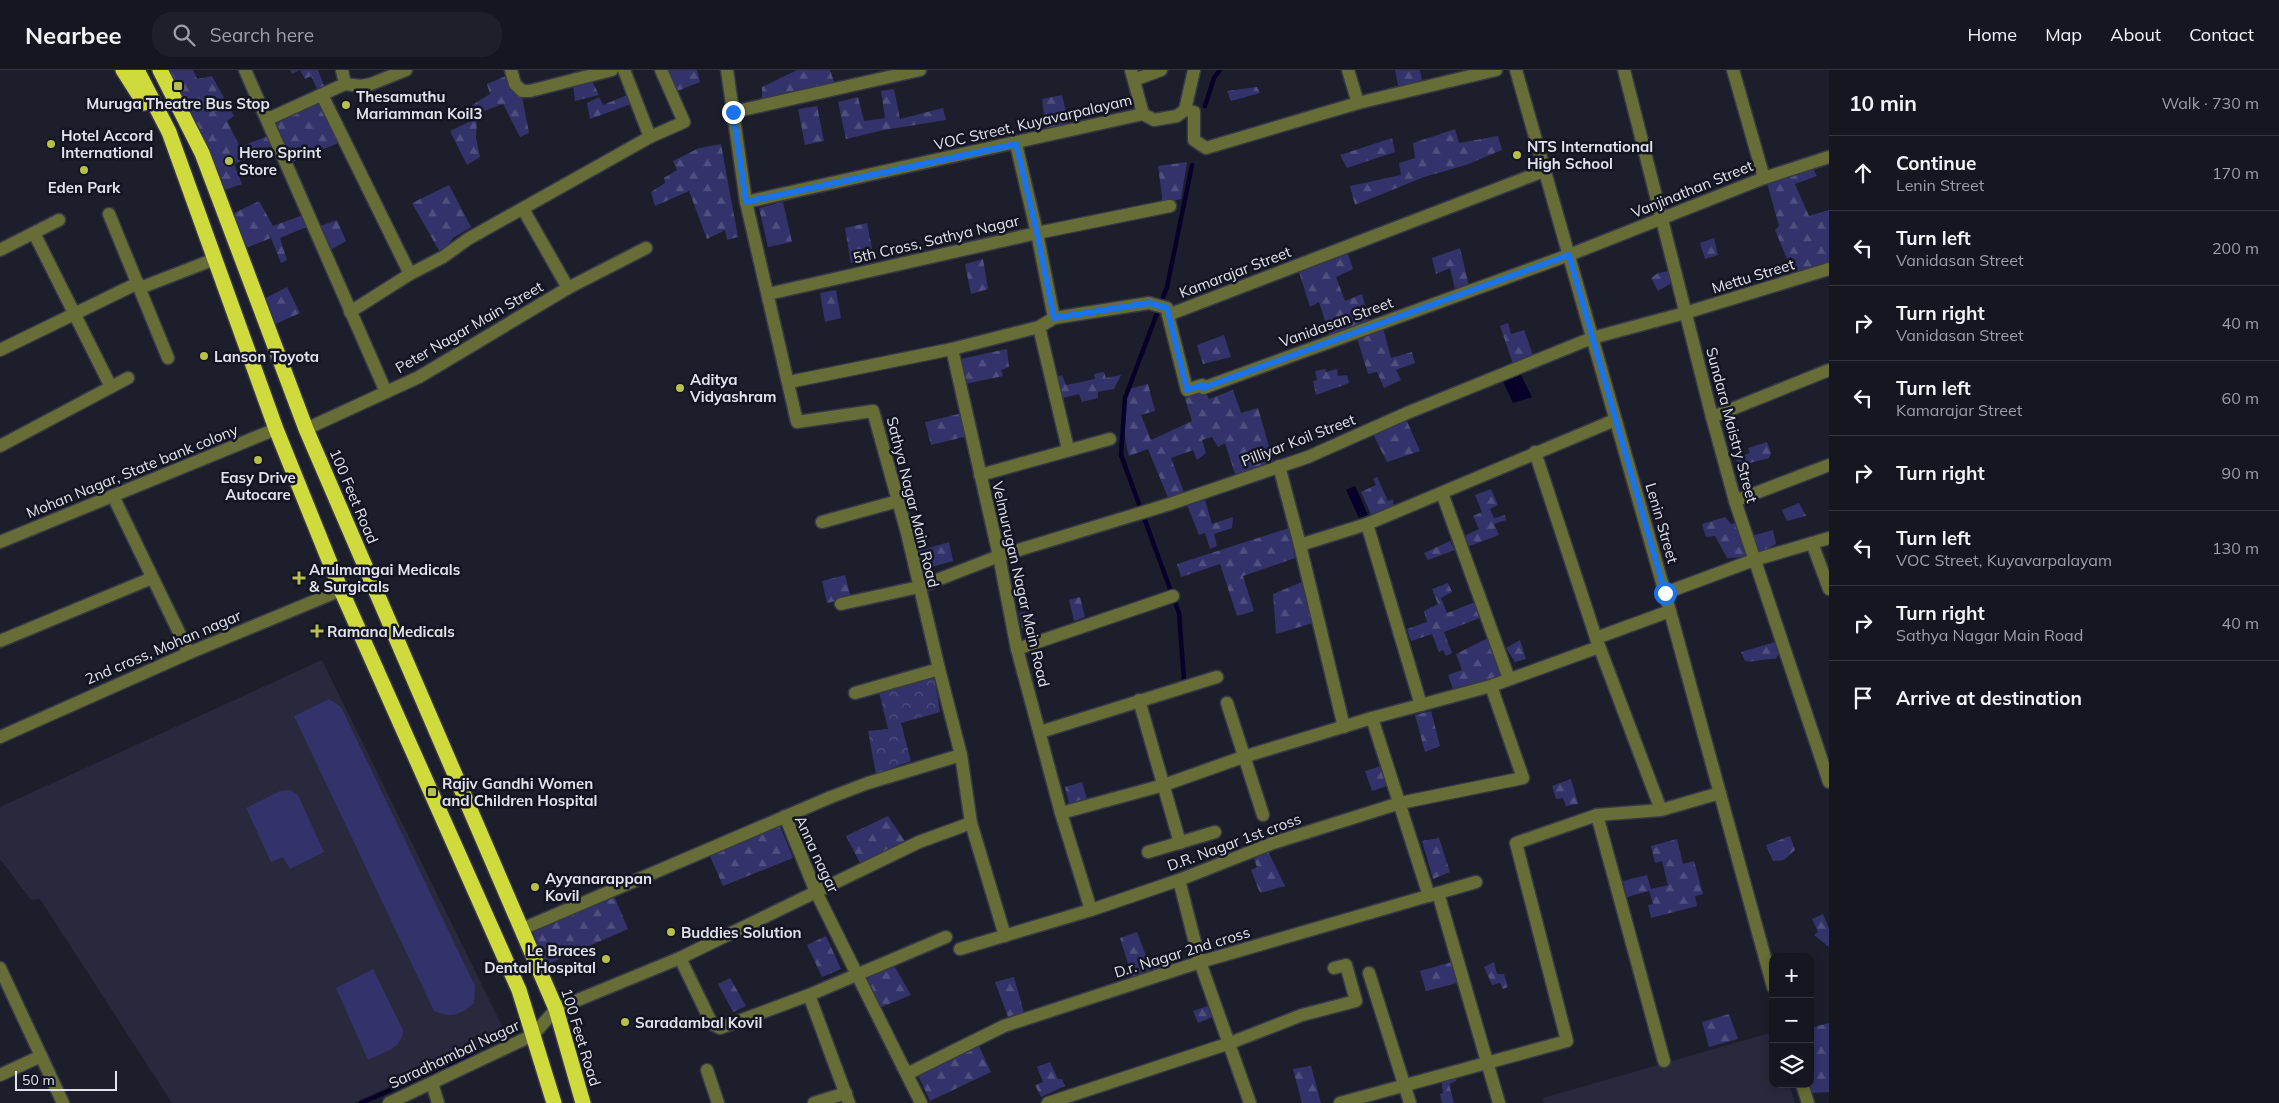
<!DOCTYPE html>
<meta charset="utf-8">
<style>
body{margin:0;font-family:Mulish,sans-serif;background:#1f1f2a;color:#f1f3f6}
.controls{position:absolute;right:15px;bottom:15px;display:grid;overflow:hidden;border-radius:10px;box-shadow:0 2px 8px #0003}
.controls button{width:45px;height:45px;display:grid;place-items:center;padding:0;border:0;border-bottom:1px solid #35353f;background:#161621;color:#f1f3f6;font:25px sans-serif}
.scale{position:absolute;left:15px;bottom:12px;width:102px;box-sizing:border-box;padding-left:5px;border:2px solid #e1e2eb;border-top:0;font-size:14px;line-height:18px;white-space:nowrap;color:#e1e2eb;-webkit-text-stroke:4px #141522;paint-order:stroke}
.stop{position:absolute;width:15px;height:15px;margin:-11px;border:4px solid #1a73e8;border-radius:50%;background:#fff}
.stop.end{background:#1a73e8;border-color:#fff;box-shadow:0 1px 5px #0008}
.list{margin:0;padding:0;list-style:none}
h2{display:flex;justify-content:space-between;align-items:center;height:65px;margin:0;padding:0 20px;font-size:21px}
h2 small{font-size:16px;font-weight:400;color:#9e9fa5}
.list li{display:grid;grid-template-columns:32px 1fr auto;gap:15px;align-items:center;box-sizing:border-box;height:75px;padding:0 20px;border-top:1px solid #35353f}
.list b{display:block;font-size:19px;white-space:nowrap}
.list p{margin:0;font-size:16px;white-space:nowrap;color:#9e9fa5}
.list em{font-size:16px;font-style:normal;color:#9e9fa5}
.icon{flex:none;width:28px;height:28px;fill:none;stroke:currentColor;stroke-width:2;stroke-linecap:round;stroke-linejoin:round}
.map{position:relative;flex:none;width:1829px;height:1033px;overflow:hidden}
header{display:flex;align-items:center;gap:30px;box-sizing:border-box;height:70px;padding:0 25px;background:#161621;border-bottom:1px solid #35353f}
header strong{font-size:24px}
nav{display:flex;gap:28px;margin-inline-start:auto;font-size:18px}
.search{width:350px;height:45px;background:#1f1f2a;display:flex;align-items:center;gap:12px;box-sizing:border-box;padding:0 18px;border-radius:20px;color:#9e9fa5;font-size:19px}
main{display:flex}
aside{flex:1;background:#161621}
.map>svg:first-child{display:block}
</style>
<header>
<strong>Nearbee</strong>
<div class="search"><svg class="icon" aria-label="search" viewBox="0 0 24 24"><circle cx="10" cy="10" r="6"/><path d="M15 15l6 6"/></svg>Search here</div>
<nav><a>Home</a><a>Map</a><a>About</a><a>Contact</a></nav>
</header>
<main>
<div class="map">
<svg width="1829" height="1033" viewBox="0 0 1829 1033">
<defs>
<pattern id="forest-firs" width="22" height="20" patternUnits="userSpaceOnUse" patternTransform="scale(1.25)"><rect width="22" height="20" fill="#33326a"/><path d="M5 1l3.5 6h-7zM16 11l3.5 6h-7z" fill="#504f7f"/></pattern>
<pattern id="park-crowns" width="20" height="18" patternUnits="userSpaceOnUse" patternTransform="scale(1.25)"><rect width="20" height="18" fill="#33326a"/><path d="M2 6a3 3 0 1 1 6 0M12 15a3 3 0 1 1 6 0" fill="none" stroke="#504f7f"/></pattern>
</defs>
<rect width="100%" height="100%" fill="#1d1e2c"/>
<g fill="#28293c">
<path d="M322,590L505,962L354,1033H172L40,829L31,830L0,789V737Z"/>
<path d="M1773,962V1014H1789L1795,1033H1544L1543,1028Z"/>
</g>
<g fill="#33326a">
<path d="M329,629L341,637L475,916L474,933C460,946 451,948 434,941L294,646Z"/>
<path d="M290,720L298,725L324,782L290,799L283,787L271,792L246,738L280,721Z"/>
<path d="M373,899L403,960C402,979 384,982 368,990L336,918Z"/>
</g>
<g fill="url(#forest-firs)">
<path d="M164,0H193L197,9L212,6L234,46L227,51L240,77L270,65L274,75L234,94L242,114L222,121Z"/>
<path d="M290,0H318L325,18L318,21L311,6L305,9L300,0L292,4Z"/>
<path d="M666,0H697L700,12L675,22Z"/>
<path d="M797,0H830L835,15L762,32V17Z"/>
<path d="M1395,0H1420L1423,15L1399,20Z"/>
<path d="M506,6L509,13L522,26L529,63L520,67L503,34L478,43L469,37L490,24L487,14Z"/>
<path d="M591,9L599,25L575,31L573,13Z"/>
<path d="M1257,17L1260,23L1231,31L1227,21Z"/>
<path d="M894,19L900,49L943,38L946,50L884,60L846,69L838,32L858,27L864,51L885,48L881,21Z"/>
<path d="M627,25L631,34L590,49L587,33L599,27L603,35Z"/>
<path d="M1062,25L1069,55L1046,60L1042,29Z"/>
<path d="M321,30L341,72L289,93L272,53Z"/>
<path d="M817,36L824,71L805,75L798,39Z"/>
<path d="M477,48L476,68L480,87L467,95L450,61Z"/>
<path d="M1455,59L1459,73L1498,66L1502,80L1466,95L1424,107L1355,135L1350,116L1401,105L1399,93L1415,88L1413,73Z"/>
<path d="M1392,68L1395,82L1347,98L1340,85Z"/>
<path d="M721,74L738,167L727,170L725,160L707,169L689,121L655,136L651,122L665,113L664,108L677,100L673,91L699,78Z"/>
<path d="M1187,92L1181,129L1163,134L1158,96Z"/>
<path d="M1812,97L1817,106L1795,114L1809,146L1829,140V196L1794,206L1775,160L1779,156L1767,113Z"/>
<path d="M449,115L471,157L453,168L441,184L412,133Z"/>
<path d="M259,131L273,156L303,145L309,156L280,168L287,190L281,193L271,168L243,179L230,145Z"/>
<path d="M783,132L792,172L768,177L759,138Z"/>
<path d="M337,150L346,171L330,180L320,156Z"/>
<path d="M867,153L874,189L851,193L845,158Z"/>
<path d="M1714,168L1718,185L1705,189L1700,173Z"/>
<path d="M1460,178L1469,216L1455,219L1450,198L1436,204L1432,188Z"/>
<path d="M1348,184L1353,199L1336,207L1345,231L1362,224L1370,253L1330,267L1319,232L1310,237L1299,202Z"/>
<path d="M983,189L988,219L971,224L965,194Z"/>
<path d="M1669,201L1672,206L1670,214L1658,221L1651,208L1658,203Z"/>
<path d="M287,217L300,243L273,255L264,229Z"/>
<path d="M836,220L841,248L825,252L820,223Z"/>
<path d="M1508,253L1511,264L1524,260L1533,285L1513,294L1500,256Z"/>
<path d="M1383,258L1391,288L1412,282L1415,293L1396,300L1401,310L1384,318L1377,302L1368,304L1357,268Z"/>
<path d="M1224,265L1231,287L1203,294L1197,275Z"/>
<path d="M1007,279L1009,297L1001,300L1003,306L965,314L960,289Z"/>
<path d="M1326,299V302L1337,299L1338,306L1347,305L1349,313L1316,325L1313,311L1317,310L1315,301Z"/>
<path d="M1104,302L1106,308L1121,305L1114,319L1098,322V328L1082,332L1079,324L1059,329L1054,308L1062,305L1066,315L1095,309L1094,304Z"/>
<path d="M1148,314L1155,341L1141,345L1151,370L1192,351L1183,322L1203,318L1209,329L1233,320L1241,343L1258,338L1274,394L1236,407L1225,373L1218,377L1212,367L1202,370L1206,383L1197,390L1193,380L1171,388L1185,425L1169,430L1148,379L1129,386C1123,366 1122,339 1129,319Z"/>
<path d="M963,343L968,366L931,375L925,352Z"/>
<path d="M1406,349L1420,381L1387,392L1372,362Z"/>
<path d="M1767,372L1771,383L1769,388L1738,396L1736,388L1750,383L1748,378Z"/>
<path d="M1377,407L1388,431L1393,429L1394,441L1373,449L1361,422L1376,415L1373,409Z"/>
<path d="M1491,419L1498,435L1490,439L1494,448L1505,445L1506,450L1494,454L1499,465L1467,477L1464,466L1479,459L1473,446L1482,442L1475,425Z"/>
<path d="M1205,430L1212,454L1233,447L1232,458L1214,464L1217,476L1210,479L1205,463L1199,465L1187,435Z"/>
<path d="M1799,433L1806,446L1787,451L1782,440Z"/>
<path d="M1725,447L1731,454L1740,452L1751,487L1727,488L1715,466L1706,467L1702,454Z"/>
<path d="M1289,458L1295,488L1243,506L1254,541L1237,546L1220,494L1181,507L1177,494Z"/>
<path d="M1773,460L1776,474L1761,482L1752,477L1751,466Z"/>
<path d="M922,470L925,479L949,472L953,491L921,500L912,472Z"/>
<path d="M1450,471L1455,480L1428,490L1424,483Z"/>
<path d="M845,505L851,528L827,533L822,511Z"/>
<path d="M1302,512L1313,553L1276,564L1273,524Z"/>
<path d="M1448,513L1452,522L1441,528L1447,543L1475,532L1482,547L1444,562L1452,583L1446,586L1443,580L1439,582L1432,564L1411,571L1407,559L1427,552L1424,541L1438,534L1432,519Z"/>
<path d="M1080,527L1085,547L1074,551L1069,530Z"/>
<path d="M1032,540L1036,554L1022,558L1019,543Z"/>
<path d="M1492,566L1506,608L1441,624L1453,619L1448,605L1462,600L1456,584Z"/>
<path d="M1520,570L1526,589L1515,592L1506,578Z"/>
<path d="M1775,572L1779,582L1776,589C1765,588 1756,593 1745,591L1741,582Z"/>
<path d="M1431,641L1440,676L1425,682L1415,645Z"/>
<path d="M1381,696L1387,716L1372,721L1365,701Z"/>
<path d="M1571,709L1578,734L1566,736L1563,728L1556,729L1552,716Z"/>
<path d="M1082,712L1088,732L1070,737L1065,717Z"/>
<path d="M888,746L906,773L861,795L846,766Z"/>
<path d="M779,754L793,788L723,816L709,784Z"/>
<path d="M1790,766L1795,780L1784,790L1773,791L1766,775Z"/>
<path d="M1439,768L1450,802L1433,809L1422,771Z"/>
<path d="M1677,769L1683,794L1694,791L1703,824L1695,826L1697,836L1651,848L1648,835L1653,834L1649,821L1627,827L1623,811L1647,805L1651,819L1668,815L1662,791L1655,793L1651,776Z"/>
<path d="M1268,781L1285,816L1260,823L1251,800L1257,797L1253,786Z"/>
<path d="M614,826L628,859L546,895L533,862Z"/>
<path d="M1823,844L1829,859V877L1814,865L1818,862L1812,849Z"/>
<path d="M1137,862L1148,891L1171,886L1176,900L1133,910L1120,868Z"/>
<path d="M826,866L841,899L822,907L807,875Z"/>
<path d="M1455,891L1461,912L1426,921L1420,901Z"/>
<path d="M1494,892L1497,904H1504L1508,917L1503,919L1500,913L1492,915L1484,897Z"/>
<path d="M893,894L911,925L879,938L865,910Z"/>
<path d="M1014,907L1024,943L1008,947L995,912Z"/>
<path d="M730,908L746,936L733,942L718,914Z"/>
<path d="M1213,934L1217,945L1198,953L1193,941Z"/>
<path d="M1729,944L1738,969L1709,977L1702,952Z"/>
<path d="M1829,953V1022L1812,1023L1802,1014H1810V958Z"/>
<path d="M978,974L991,1002L930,1031L917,1003Z"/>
<path d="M1050,992L1058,1009H1062L1065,1016L1041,1027L1035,1015L1043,1012L1037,997Z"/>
<path d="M1311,996L1321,1033H1302L1293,999Z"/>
<path d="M1457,1005L1456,1011L1449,1014L1454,1033H1442L1440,1024L1443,1023L1441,1009Z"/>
</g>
<path fill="url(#park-crowns)" d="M934,604L940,642L901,653L911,691L876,704L868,661L888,659L879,622Z"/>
<g fill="#070029">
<path d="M1518,299L1532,327L1513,333L1501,307Z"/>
<path d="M1355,416L1368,445L1359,448L1346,420Z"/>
</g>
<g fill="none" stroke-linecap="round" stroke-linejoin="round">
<g stroke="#070029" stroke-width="4.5">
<path d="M1205,36L1214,8L1220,0"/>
<path d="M1184,610L1179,543L1121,385L1125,328L1167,217L1192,95"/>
<path d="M361,1033L474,983"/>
</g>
<g stroke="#383947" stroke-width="15">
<g id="minor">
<path d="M245,0L386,322"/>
<path d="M342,0L345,14"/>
<path d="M511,0L515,14L522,21H530L612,0"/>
<path d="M624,0L650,67"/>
<path d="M727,0L746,132L797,352L873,341L907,463L939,599L961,685L971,753L1005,866"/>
<path d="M1131,0L1143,44"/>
<path d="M1348,0L1358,33"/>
<path d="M1516,0L1665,523L1773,917"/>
<path d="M1624,0L1712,347L1735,431L1829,712"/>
<path d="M1733,0L1764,108"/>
<path d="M1134,10L1161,0"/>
<path d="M322,25L410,204"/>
<path d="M1185,40L1194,0"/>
<path d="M733,42L920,0"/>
<path d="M268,49L345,14L361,16L371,14L406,0"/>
<path d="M1016,74L1037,163L1054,248"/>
<path d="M746,132L1143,44L1154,50L1177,46L1185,40L1194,42V70L1206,78L1358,33L1496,0"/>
<path d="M523,139L568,218"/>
<path d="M109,144L168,288"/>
<path d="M34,163L111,317"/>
<path d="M0,180L59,150"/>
<path d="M140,218L215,189"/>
<path d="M768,224L1037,163L1170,136"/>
<path d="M350,242L410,204L443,187L468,169L650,67L684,52L661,0"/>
<path d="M1168,245L1187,320L1202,315L1203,318L1569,185L1764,108L1829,87"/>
<path d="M1039,257L1068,379"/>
<path d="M952,279L999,486L1017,579L1061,743L1091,840"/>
<path d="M0,280L138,213"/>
<path d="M789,312L952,279L1039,257L1054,248L1149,233L1167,238L1168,245L1544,101"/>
<path d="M1712,347L1829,300"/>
<path d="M306,359L419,307L568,218L646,178"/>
<path d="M0,376L128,308"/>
<path d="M1535,382L1596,568L1661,740"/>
<path d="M1279,396L1300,475L1344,657"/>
<path d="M980,405L1110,369"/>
<path d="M1442,423L1509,609"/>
<path d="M113,426L189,583"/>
<path d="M1735,431L1829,395"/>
<path d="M822,452L898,431"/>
<path d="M1367,454L1421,635"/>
<path d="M0,472L276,359"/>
<path d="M1812,473L1829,519"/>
<path d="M1300,475L1367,454L1615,350"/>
<path d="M1665,523L1754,490L1829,468"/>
<path d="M841,534L919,517L999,486L1170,434L1308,387L1407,343L1592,268L1685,243L1829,199"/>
<path d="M1596,568L1670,541"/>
<path d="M0,571L152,508"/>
<path d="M1017,579L1173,526"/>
<path d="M855,623L939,599"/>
<path d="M1139,630L1180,773"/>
<path d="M1227,633L1263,745"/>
<path d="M1372,648L1429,826"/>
<path d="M1040,662L1217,607"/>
<path d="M0,667L189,583L341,520"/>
<path d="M1061,743L1164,715L1243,687L1372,648L1491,616L1599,577"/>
<path d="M1597,745L1664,991"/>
<path d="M785,746L816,822L921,1033"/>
<path d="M1148,782L1215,762"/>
<path d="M1179,810L1200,892L1250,1033"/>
<path d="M1438,823L1499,1033"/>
<path d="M522,859L831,727L868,713L961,685"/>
<path d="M960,879L1091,840L1179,810L1273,773L1400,733L1523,708L1491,616"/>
<path d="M680,888L712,954L720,958L809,925L946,867"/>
<path d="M0,898L63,1033"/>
<path d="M1369,903L1410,1033"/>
<path d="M809,925L849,1033"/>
<path d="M707,1000L718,1033"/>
<path d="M907,1004L1004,956L1200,892L1476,812"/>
<path d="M0,1005L41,986"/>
<path d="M432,1013L438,1033"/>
<path d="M1802,1014L1808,1033"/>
<path d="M389,1033L533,965L556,939L680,888L919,772L971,753"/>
<path d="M814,1033L846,1023"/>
<path d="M1048,1033L1230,973L1302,945L1356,931L1346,895L1334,898"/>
<path d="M1340,1033L1567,971L1516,773L1597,745L1661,740L1720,723"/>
</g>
</g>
<g stroke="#383947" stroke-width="18">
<g id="highway">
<path d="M123,0L144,33"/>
<path d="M137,0L169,62L276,359L341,520L519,920L554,1033"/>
<path d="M160,0L202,83L306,359L556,939L583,1033"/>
</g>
</g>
<use href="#minor" stroke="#676d36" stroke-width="12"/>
<use href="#highway" stroke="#cfda3d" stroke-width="15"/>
</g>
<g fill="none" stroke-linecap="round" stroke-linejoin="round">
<path stroke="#1a73e8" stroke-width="6" d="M733,42L746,132L1016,74L1037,163L1054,248L1149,233L1167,238L1187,320L1202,315L1203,318L1569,185L1665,523"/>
</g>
<g fill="#b7c148" stroke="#141522" stroke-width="2">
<rect x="173" y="11" width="10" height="10" rx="2.5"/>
<circle cx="346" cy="35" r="5"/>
<circle cx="51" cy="74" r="5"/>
<circle cx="1517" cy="85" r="5"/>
<circle cx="229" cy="91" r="5"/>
<circle cx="84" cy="100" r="5"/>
<circle cx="204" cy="286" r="5"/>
<circle cx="680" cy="318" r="5"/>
<circle cx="258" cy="390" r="5"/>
<path d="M296.5 500.5h5v5h5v5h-5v5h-5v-5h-5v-5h5z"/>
<path d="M314.5 553.5h5v5h5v5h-5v5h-5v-5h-5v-5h5z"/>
<rect x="427" y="717" width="10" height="10" rx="2.5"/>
<circle cx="535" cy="817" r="5"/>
<circle cx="671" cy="862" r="5"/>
<circle cx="606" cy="889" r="5"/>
<circle cx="625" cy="952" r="5"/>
</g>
<g text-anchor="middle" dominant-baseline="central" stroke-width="5" stroke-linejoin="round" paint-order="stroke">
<g font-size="15" font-weight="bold" fill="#e1e2eb" stroke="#141522" text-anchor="start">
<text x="356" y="26">Thesamuthu<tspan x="356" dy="17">Mariamman Koil3</tspan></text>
<text x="178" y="33" text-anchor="middle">Muruga Theatre Bus Stop</text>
<text x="61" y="65">Hotel Accord<tspan x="61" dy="17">International</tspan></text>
<text x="1527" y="76">NTS International<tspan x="1527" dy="17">High School</tspan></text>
<text x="239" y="82">Hero Sprint<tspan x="239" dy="17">Store</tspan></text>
<text x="84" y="117" text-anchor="middle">Eden Park</text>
<text x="214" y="286">Lanson Toyota</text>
<text x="690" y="309">Aditya<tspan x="690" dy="17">Vidyashram</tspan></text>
<text x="258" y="407" text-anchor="middle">Easy Drive<tspan x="258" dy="17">Autocare</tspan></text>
<text x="309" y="499">Arulmangai Medicals<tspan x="309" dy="17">&amp; Surgicals</tspan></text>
<text x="327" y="561">Ramana Medicals</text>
<text x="442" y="713">Rajiv Gandhi Women<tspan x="442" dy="17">and Children Hospital</tspan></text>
<text x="545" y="808">Ayyanarappan<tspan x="545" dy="17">Kovil</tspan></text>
<text x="681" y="862">Buddies Solution</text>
<text x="596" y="880" text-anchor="end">Le Braces<tspan x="596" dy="17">Dental Hospital</tspan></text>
<text x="635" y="952">Saradambal Kovil</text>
</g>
<g font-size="15" fill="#e1e2eb" stroke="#141522">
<text transform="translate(1033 52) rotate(-13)">VOC Street, Kuyavarpalayam</text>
<text transform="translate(1692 119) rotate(-22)">Vanjinathan Street</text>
<text transform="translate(936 169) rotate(-13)">5th Cross, Sathya Nagar</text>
<text transform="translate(1235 202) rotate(-21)">Kamarajar Street</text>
<text transform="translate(1753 206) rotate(-17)">Mettu Street</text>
<text transform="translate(1336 252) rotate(-20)">Vanidasan Street</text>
<text transform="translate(469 257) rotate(-30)">Peter Nagar Main Street</text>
<text transform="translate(1732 355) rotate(75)">Sundara Maistry Street</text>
<text transform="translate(1298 370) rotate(-21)">Pilliyar Koil Street</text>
<text transform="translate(132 401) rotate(-22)">Mohan Nagar, State bank colony</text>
<text transform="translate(354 426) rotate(67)">100 Feet Road</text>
<text transform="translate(913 432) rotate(76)">Sathya Nagar Main Road</text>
<text transform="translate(1662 453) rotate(74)">Lenin Street</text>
<text transform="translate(1021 514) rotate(77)">Velmurugan Nagar Main Road</text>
<text transform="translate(163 577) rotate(-23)">2nd cross, Mohan nagar</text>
<text transform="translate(1234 772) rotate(-20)">D.R. Nagar 1st cross</text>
<text transform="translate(817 784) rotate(65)">Anna nagar</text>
<text transform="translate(1182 882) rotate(-17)">D.r. Nagar 2nd cross</text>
<text transform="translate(581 967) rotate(73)">100 Feet Road</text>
<text transform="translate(454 984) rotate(-25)">Saradhambal Nagar</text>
</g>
</g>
</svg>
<div class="controls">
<button>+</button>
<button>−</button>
<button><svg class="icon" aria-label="layers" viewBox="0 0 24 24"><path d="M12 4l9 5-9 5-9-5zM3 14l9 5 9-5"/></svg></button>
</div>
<div class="scale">50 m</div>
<div class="stop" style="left:1665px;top:523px"></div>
<div class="stop end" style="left:733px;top:42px"></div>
</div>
<aside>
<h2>10 min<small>Walk · 730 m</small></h2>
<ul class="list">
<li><svg class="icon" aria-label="ahead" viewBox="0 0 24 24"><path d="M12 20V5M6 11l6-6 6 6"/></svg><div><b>Continue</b><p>Lenin Street</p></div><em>170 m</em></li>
<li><svg class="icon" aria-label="left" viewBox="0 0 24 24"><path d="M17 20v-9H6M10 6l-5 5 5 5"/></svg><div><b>Turn left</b><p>Vanidasan Street</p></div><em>200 m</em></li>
<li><svg class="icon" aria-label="right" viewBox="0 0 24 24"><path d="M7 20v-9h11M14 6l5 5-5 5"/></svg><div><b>Turn right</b><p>Vanidasan Street</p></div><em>40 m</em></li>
<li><svg class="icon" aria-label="left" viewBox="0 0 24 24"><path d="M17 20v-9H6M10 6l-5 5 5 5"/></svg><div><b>Turn left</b><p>Kamarajar Street</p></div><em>60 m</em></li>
<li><svg class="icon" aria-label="right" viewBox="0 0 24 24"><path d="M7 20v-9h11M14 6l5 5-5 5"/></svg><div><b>Turn right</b></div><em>90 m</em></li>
<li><svg class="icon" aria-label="left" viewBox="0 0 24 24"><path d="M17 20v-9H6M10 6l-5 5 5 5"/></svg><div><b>Turn left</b><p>VOC Street, Kuyavarpalayam</p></div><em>130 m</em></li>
<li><svg class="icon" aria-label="right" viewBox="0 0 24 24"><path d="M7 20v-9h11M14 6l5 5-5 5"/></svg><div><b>Turn right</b><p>Sathya Nagar Main Road</p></div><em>40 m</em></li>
<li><svg class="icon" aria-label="arrive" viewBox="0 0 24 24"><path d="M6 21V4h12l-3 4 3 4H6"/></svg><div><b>Arrive at destination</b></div></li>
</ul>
</aside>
</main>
